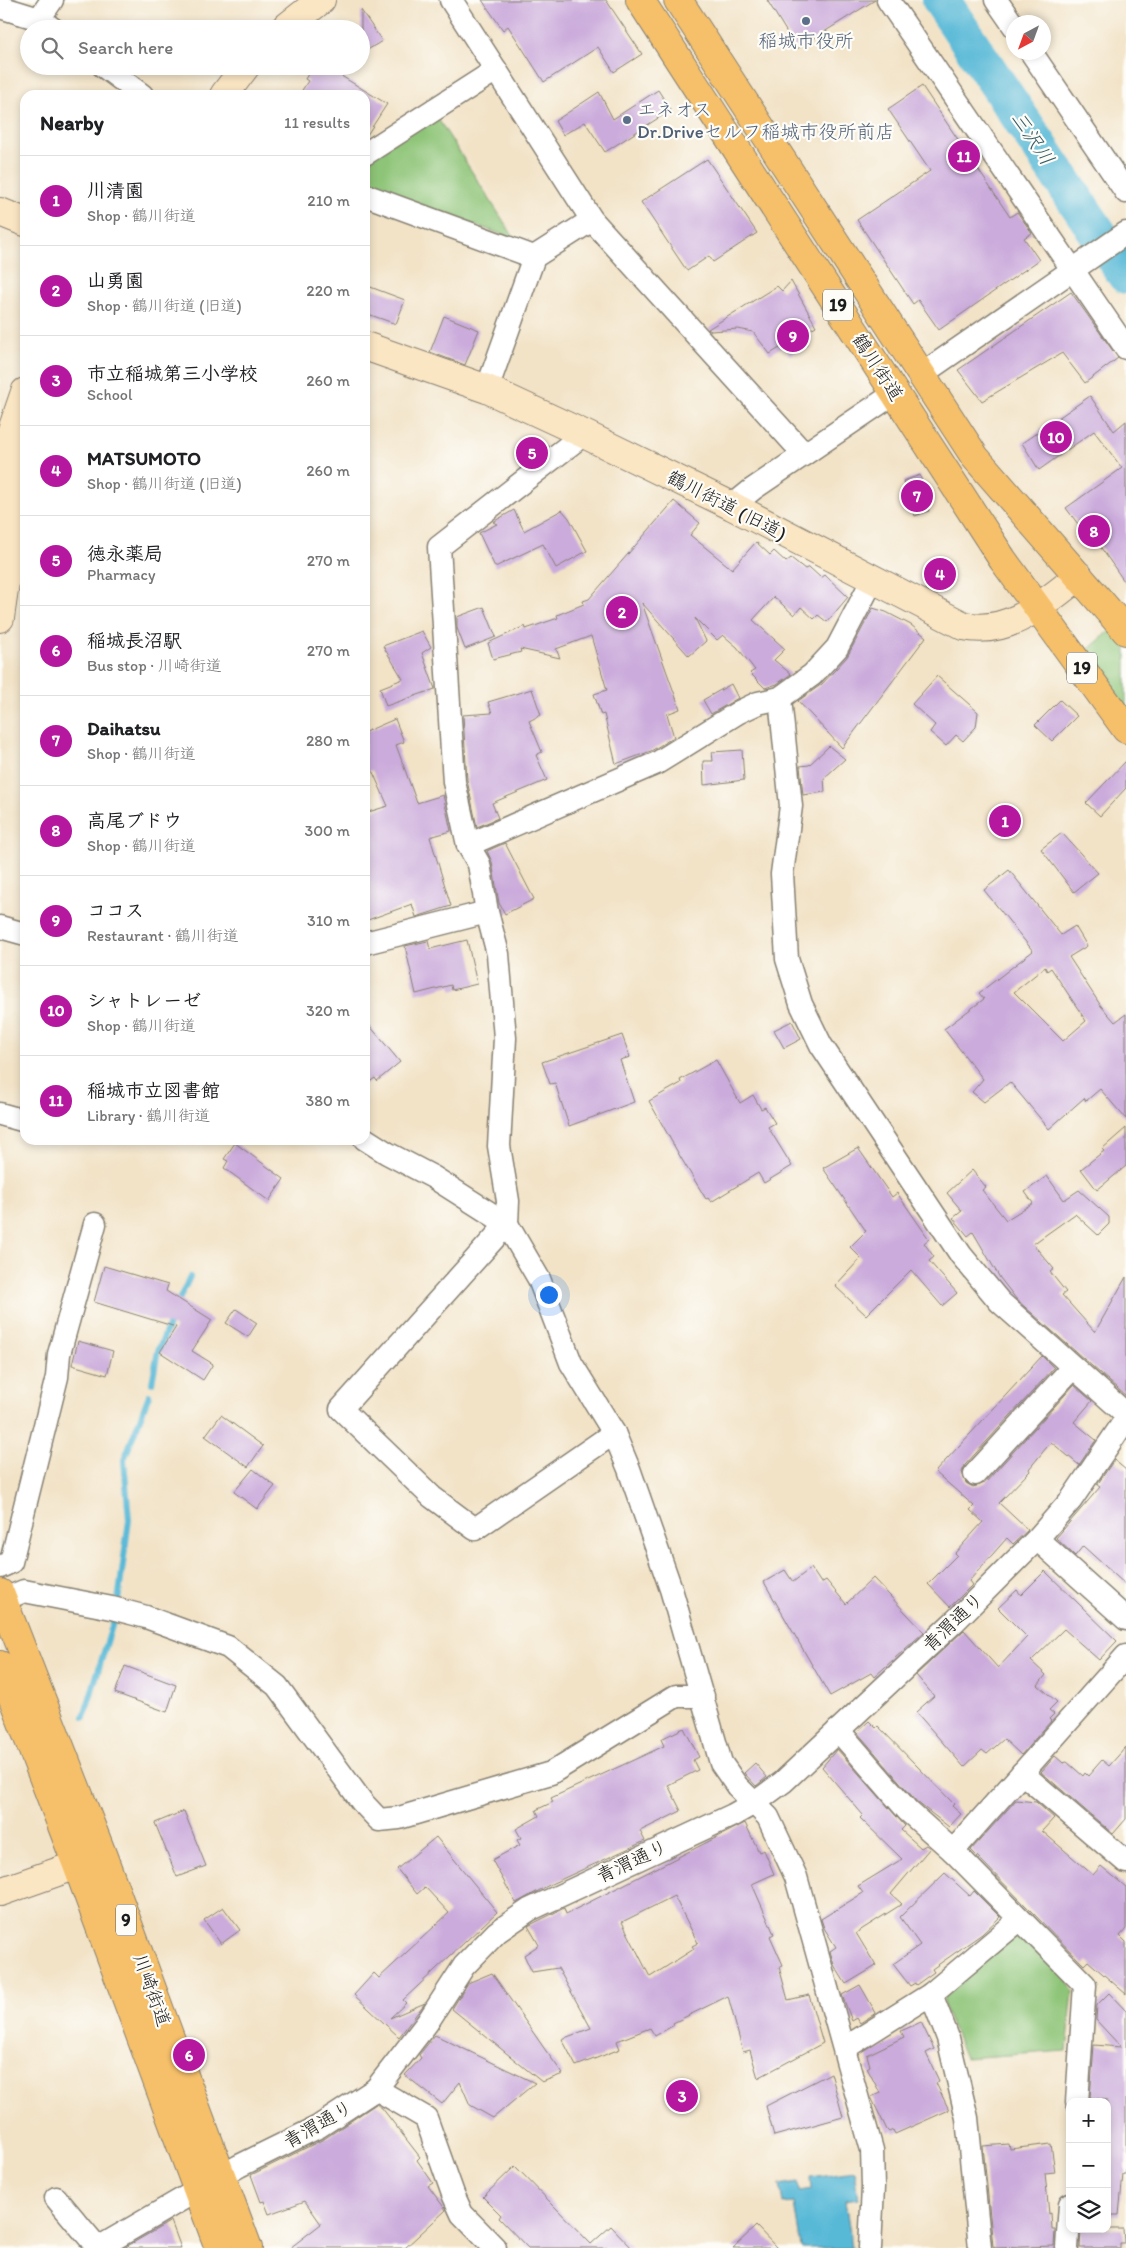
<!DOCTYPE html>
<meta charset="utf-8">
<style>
body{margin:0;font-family:Itim,"Klee One",sans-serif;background:#f6f6f6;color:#202124}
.controls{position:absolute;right:15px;bottom:15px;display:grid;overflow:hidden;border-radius:10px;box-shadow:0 2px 8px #0003}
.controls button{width:45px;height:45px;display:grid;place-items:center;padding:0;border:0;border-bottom:1px solid #e0e0e0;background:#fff;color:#202124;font:25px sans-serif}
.compass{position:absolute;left:1006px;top:15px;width:45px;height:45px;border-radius:50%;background:#fff;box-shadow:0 2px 8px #0003;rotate:221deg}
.you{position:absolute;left:548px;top:1294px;width:18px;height:18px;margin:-12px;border:4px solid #fff;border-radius:50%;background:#1a73e8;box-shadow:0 0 0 8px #1a73e833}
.badge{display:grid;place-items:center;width:32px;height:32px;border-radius:50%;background:#b5179e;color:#fff;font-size:16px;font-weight:700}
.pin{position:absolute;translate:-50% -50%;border:2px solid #fff;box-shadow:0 1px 5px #0006}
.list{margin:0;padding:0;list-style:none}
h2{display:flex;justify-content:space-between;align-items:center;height:65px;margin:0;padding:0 20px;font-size:21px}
h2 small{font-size:16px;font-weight:400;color:#757577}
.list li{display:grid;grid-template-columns:32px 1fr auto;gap:15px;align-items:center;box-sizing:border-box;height:90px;padding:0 20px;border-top:1px solid #e0e0e0}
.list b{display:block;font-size:19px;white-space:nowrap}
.list p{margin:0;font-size:16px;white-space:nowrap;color:#757577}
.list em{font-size:16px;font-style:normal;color:#757577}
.icon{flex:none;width:28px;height:28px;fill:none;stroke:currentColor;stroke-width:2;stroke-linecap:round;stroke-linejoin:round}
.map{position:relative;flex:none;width:1126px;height:2248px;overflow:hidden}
.search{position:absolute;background:#fff;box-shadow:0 2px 8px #0003;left:20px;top:20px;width:350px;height:55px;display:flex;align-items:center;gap:12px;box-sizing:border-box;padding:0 18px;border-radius:28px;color:#757577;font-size:19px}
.panel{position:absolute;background:#fff;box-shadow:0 2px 8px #0003;left:20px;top:90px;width:350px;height:1055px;border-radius:15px}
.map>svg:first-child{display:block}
</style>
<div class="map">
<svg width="1126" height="2248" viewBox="0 0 1126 2248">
<rect width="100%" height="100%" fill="#fdfcf7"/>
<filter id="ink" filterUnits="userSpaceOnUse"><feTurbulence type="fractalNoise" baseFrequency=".02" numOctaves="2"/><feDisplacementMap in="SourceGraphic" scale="10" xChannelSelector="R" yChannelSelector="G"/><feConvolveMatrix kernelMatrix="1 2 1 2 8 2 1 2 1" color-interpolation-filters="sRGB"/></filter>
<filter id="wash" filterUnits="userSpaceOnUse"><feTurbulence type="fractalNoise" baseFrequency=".0096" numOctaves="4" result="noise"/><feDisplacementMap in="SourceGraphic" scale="20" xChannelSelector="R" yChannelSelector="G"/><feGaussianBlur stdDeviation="1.12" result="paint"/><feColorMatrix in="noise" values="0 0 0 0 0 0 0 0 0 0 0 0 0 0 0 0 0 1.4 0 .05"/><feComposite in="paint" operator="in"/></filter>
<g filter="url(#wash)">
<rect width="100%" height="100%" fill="#f2e3c7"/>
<g fill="#8dc477" stroke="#54704a">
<path d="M435,114L515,239L365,187V161Z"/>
<path d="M1112,629L1126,645V709L1084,653Z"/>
<path d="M1011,1935H1023L1064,1975L1073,1990L1067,2051L965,2058L944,2007V1998L950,1989Z"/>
</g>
<path fill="#59b9d7" stroke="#3a6a7a" d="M854,2171L858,2198L845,2200L852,2248H801L794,2203L783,2204L780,2185L798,2182L799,2191L812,2189L811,2177Z"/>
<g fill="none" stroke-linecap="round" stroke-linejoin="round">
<g stroke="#59b9d7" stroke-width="6">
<path d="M176,1306L190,1277"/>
<path d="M152,1383L158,1351L172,1317"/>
<path d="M118,1601L129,1520L124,1460L149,1395"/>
<path d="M84,1717L115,1616"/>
</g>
<path stroke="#59b9d7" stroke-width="38" d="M941,0L1126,275"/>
</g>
<g id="blocks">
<g fill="#cbabdb" fill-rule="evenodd">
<path d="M482,0H606L642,54L614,72L598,47L544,82L508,26L503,30Z"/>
<path d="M767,0H875L797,49Z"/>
<path d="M361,10L382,41L361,54Z"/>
<path d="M313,66H325L387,104L365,138V95H299L308,81L305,79Z"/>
<path d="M922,86L1010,217L1017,212L1032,233L1024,238L1039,260L939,330L918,300L913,304L857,220L930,171L888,109Z"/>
<path d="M658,90L671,110L605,152L585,122L563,135L555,121L599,92L613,119Z"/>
<path d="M707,159L757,233L713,262L709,256L687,271L641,202Z"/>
<path d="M791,281L816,326L801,335L807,344L790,355L783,346L770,354L753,332L738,329L711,331L708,329L777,286L782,291Z"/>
<path d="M365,285L405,300L396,324L365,313Z"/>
<path d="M1071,292L1118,358L1085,383L1062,353L982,401L958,370Z"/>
<path d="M444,316L479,330L465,365L430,352Z"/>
<path d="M1090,396L1114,431L1126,421V584L1097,542L1093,544L1066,508L1122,468L1094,431L1039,470L1022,443Z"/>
<path d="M532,438L541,451L529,460L520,452Z"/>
<path d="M920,475L929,511L915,516L903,481Z"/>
<path d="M674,501L700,523L690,535L732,569L756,542L770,555L774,551L786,562L791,558L805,569L809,567L821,578L825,575L848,597L827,622L818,615L814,619L801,607L794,615L774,597L753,620L785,649L774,660L791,674L777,684L765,688L750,673L755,670L737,647L723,635L717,640L695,618L706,641L689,656L642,603L680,709L667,714L674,737L651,751L616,764L604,714L601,715L594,694L607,690L591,636L556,649L560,658L520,649L521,652L493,659L488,643L525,626L526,629L558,618L557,615L584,604L583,601L589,599Z"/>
<path d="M514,510L524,531L562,510L569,518L587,551L556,568L543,544L495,567L479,533L497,524L493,522Z"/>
<path d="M484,607L496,637L465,649L457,628V617Z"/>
<path d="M873,608L886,612L911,625L926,637L842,748L798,701L822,684L847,657Z"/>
<path d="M422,631L431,647L422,653L435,689L386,706L380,688L403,679L383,646Z"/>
<path d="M937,676L978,712L976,727L963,741L956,735L946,746L930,732L935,725L912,704Z"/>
<path d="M731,684L738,698L711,714L703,700Z"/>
<path d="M532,689L541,715L529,721L542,752L536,755L547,780L492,803L498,818L477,827L467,780L463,715L492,713L488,702Z"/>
<path d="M1060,700L1077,716L1052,741L1035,725Z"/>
<path d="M395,719L404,742L396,745L417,803L443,795L451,831L430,837L451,906L416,917L412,904L365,921V813L388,806L372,770L365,773V732Z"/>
<path d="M829,746L845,759L824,778L825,792L803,795L800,766L809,765Z"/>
<path d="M742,750L744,780L704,785L703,761H713L712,752Z"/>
<path d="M1126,761V788L1100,816L1086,803Z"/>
<path d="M1062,833L1098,873L1074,892L1041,849Z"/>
<path d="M505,843L534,899L505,914L499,903L492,862L487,851Z"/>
<path d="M1009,870L1061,935L1075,926L1087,946L1069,957L1101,1006L1115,1022L1126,1014V1119L1100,1089L1086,1101L1084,1098L1049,1129L1010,1082L984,1102L972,1092L983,1079L944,1029L984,999L979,993L1033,951L984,890ZM1045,967L1047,971L1051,968L1086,1021L1063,1041L1014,992Z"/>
<path d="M467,940L477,984L452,990L451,985L416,994L405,946L428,941L430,949Z"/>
<path d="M365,1020L400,1062L377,1081L375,1078L365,1085Z"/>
<path d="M792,1021L801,1039L784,1048L774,1030Z"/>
<path d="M622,1035L630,1057L620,1060L634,1102L569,1126L555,1083L550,1084L542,1062Z"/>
<path d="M716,1060L740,1103L753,1095L761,1109L765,1107L775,1123L768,1127L792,1166L764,1183L758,1173L711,1202L708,1198L706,1199L681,1158L649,1101L681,1083L680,1080Z"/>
<path d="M1126,1128V1166L1097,1190L1081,1169L1104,1151L1102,1149Z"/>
<path d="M235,1143L284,1179L269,1201L224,1168L228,1161L224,1159Z"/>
<path d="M858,1148L892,1197L897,1193L929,1239L924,1243L934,1257L929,1261L957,1293L942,1306L911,1270L866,1315L835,1286L861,1258L850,1247L866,1231L823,1168Z"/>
<path d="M972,1170L986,1187L982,1190L1006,1220L1033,1203L1025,1192L1047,1176L1064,1200L1079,1190L1109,1217V1224L1098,1235L1075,1214L1033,1244L1054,1269L1050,1272L1066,1292L1062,1295L1095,1332L1126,1277V1396L1017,1300L1000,1278L973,1232L968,1236L953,1218L962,1211L947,1193Z"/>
<path d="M104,1266L168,1285L166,1291L212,1320L192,1351L213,1364L203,1380L160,1352L176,1327L94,1302Z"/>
<path d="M236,1309L257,1323L248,1337L226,1323Z"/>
<path d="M78,1341L113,1351L107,1375L72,1365Z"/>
<path d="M1042,1356L1054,1368L965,1465L962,1472L966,1483L973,1487L985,1483L1074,1385L1092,1401L1074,1422L1096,1440L1079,1465L1051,1442L1029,1469L1030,1471L999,1503L1028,1530L1013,1544L1007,1538L969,1581L972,1585L950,1607L928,1584L957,1555L955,1553L983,1522L970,1510L974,1506L935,1472Z"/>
<path d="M221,1415L263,1446L248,1467L205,1436Z"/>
<path d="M1114,1460L1126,1470V1585L1083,1546L1075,1556L1056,1538L1100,1487L1097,1485Z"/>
<path d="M253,1469L275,1486L257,1509L234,1492Z"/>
<path d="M811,1568L821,1583L826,1580L846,1604L873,1578L924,1632L874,1677L871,1673L830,1696L764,1582L785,1570L793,1582Z"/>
<path d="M1045,1571L1117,1641L1099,1660L1064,1629L1031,1661L1046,1675L1038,1685L1057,1702L1049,1710L1054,1714L1049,1719L1051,1721L1021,1755L1004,1739L987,1754L982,1750L964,1767L916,1712L934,1696L916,1675L964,1630L998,1668L1027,1637L998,1608L1017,1590L1021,1595Z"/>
<path d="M125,1666L176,1685L167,1712L115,1693Z"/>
<path d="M869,1721L876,1728L878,1726L954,1804L952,1806L961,1814L949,1827L917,1802L857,1732Z"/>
<path d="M684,1728L699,1757L693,1760L698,1770L668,1785L681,1811L640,1831L645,1841L551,1884L516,1903L492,1860L520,1845L517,1840L521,1838L516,1829L539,1816L536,1810L553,1802L551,1798L664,1746L661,1739Z"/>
<path d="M1126,1747V1819L1113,1834L1041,1772L1055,1756L1063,1763L1067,1762L1083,1776L1085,1773L1088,1776L1102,1760L1109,1766Z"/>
<path d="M837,1749L905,1826L901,1830L921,1848L926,1845L930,1848L891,1894L902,1904L856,1933L876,1966L846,1984L834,1965L830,1951L836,1947L824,1928L821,1919L863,1893L858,1886L902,1859L860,1818L863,1815L822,1767Z"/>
<path d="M755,1763L767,1777L756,1786L744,1773Z"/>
<path d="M1016,1800L1036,1802L1054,1818L1042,1831L1093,1875L1101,1866L1126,1887V1929L1120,1936L1126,1942V1994L1088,1961L1084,1965L971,1850Z"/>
<path d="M184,1811L206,1866L177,1877L155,1823Z"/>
<path d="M745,1823L759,1852L764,1850L774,1874L752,1884L774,1934L770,1936L783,1965L779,1967L788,2000L809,1995L823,2043L758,2078L750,2050L743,2052L728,1996L673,2023L674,2025L655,2036L650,2028L617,2041L620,2049L576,2066L562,2039L591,2028L558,1968L532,1972L524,1955L539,1945L528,1926L564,1908L566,1914ZM674,1896L698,1943L692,1946L694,1949L650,1977L622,1922Z"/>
<path d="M436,1837L497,1912L403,2000L406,2003L390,2018L425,2003L399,2037L354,1995L374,1973L379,1978L449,1913L425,1887L417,1894L397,1869Z"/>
<path d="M945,1873L970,1896L974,1891L1000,1917L982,1934L932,1969L934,1972L916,1985L915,1983L910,1986L893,1964L920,1945L900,1917Z"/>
<path d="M223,1907L240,1930L221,1944L204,1920Z"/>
<path d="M492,1973L546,2051L563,2074L542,2082L452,2009L468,1983Z"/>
<path d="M860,1985L876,2013L860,2023L857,2018L852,2021L842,1995Z"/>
<path d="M1109,1993L1126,2011V2174H1123L1119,2215H1107V2100L1090,2098L1094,2045L1121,2047L1096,2020L1097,2005Z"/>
<path d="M921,2022L934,2049L926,2053L939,2081L936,2083L949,2110L895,2134L893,2130L889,2132L887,2130L871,2097L880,2093L867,2068L870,2066L867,2055L904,2037L901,2031Z"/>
<path d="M435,2035L535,2083L493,2118L470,2105L460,2082L442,2104L405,2075L421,2058L419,2055Z"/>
<path d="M831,2073L843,2117L774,2136L766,2106Z"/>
<path d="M376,2104L382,2108L420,2157L417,2160L433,2183L428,2186L446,2210L405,2248H290L321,2224L305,2201L269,2214L264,2201L261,2202L251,2175L324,2139Z"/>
<path d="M1009,2144L1010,2149L1051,2144L1055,2172L1045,2173L1049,2214L1051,2213L1052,2229H1055L1054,2246L995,2248L993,2246L983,2146Z"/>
<path d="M515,2166L591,2244L611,2226L632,2248H528L499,2218L501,2215L483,2197Z"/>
<path d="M171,2221L181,2248H124Z"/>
<path d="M756,2226L777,2248H733Z"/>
<path d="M1081,2229H1123L1124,2243H1120V2248H1080Z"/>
</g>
</g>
</g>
<g filter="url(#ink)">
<use href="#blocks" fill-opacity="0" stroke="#878072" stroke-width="1"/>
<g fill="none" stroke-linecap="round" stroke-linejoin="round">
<g stroke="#878072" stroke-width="25">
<g id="street">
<path d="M451,0L592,220L804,454"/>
<path d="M888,0L1126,348"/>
<path d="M996,0L1014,26"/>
<path d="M0,7L39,19L53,29"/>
<path d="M39,19L52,0"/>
<path d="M1031,52L1126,192"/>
<path d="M103,66L142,95"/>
<path d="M365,154L496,70"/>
<path d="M365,195L534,257"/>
<path d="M922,374L1126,233"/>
<path d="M487,389L534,257L592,220"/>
<path d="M584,434L439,547L454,782L468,845L479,864L487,912L498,954L505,1038L499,1146L508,1201L507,1224L341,1409L432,1497L475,1529L614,1433"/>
<path d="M732,506L753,489L895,393"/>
<path d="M780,698L791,806L782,874L787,959L801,1004L821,1045L961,1255L1000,1302L1126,1414"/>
<path d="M468,845L657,763L739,712L758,703L780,698L812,675L837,648L873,579"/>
<path d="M0,927L25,934"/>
<path d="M365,943L487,912"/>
<path d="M0,1114L25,1121"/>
<path d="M365,1139L387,1153L433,1177L507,1224L525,1255L539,1279L571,1363L614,1433L629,1469L671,1589L721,1763L737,1786L768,1817L796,1877L872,2150L873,2187L870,2248"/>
<path d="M975,1474L1073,1367"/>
<path d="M1037,1539L1126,1619"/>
<path d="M0,1567L11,1562L57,1377L59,1354L95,1224"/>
<path d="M0,1601L24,1591L112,1608L146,1617L228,1647L277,1686L362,1802L379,1820L399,1818L551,1773L676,1696H703"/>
<path d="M838,1730L908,1811L953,1851L1085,1985L1077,2102"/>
<path d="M1022,1773L1126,1862"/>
<path d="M953,1851L1126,1656"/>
<path d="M931,1994L948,2038L967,2118L980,2248"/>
<path d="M845,2048L931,1994L1019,1920"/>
<path d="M376,2089L426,2118L453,2194L462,2214L495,2248"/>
<path d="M56,2198L98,2248"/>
<path d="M98,2248L239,2166L318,2127L376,2089L427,2023L464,1966L497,1932L529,1910L733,1815L756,1802L783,1782L955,1621L1037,1539L1071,1500L1126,1419"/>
<path d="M1067,2248L1070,2204"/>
</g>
</g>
<g stroke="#878072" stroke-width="30">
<g id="secondary">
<path d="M284,29L321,0"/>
<path d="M224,95L246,66"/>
<path d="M0,212L25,222"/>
<path d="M365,346L487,389L584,434L732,506L964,626C1010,636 1045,602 1079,576"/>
<path d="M0,618L7,569L10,521L8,463L10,436L25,392"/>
<path d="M0,1892L77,1865"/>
</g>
</g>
<g stroke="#878072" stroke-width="30">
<g id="primary">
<path d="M640,0L1003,560L1126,729"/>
<path d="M678,0L975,457L1126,631"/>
<path d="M0,1593L102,1854L248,2248"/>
<path d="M0,1665L77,1865L219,2248"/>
</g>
</g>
<use href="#street" stroke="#fff" stroke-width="22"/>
<use href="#secondary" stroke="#fbe6c4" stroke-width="28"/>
<use href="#primary" stroke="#f6c06b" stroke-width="28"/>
</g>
</g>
<g fill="#5c6f8a" stroke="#fdfcf7" stroke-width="2">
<circle cx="806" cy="21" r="5"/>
<circle cx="627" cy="120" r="5"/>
</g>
<g text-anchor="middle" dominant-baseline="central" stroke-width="4.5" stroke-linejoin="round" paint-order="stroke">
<g fill="#fdfcf7" stroke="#605f5e" stroke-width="1">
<rect x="823" y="289.5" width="30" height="31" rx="4"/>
<rect x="1067" y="652.5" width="30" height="31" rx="4"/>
<rect x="116" y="1904.5" width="20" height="31" rx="4"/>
</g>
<g font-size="18" font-weight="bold" fill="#1c1c1c">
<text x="838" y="305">19</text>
<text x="1082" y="668">19</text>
<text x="126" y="1920">9</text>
</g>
<g font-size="19" fill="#4e5e75" stroke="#fdfcf7">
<text x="806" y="40">稲城市役所</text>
<text x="637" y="109" text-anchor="start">エネオス<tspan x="637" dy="22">Dr.Driveセルフ稲城市役所前店</tspan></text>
</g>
<g font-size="19" fill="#1c1c1c" stroke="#fdfcf7">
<text transform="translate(878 367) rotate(57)">鶴川街道</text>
<text transform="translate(727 505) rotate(27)">鶴川街道 (旧道)</text>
<text transform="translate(953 1622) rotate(-44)">青渭通り</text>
<text transform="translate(632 1861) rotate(-25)">青渭通り</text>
<text transform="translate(152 1990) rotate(70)">川崎街道</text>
<text transform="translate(318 2124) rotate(-30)">青渭通り</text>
</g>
<g font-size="20" font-style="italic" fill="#345b67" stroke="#fdfcf7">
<text transform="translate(1033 138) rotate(56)">三沢川</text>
</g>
</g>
</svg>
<div class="controls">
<button>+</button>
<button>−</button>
<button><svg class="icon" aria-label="layers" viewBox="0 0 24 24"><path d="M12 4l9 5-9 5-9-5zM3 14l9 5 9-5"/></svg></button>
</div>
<svg class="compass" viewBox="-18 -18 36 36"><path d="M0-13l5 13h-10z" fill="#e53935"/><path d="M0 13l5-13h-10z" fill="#757577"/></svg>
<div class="you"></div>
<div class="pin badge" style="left:1005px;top:821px">1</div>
<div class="pin badge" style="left:622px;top:612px">2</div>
<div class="pin badge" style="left:682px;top:2096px">3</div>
<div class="pin badge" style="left:940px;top:574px">4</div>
<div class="pin badge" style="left:532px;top:453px">5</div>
<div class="pin badge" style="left:189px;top:2055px">6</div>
<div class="pin badge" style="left:917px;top:496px">7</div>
<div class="pin badge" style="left:1094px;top:531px">8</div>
<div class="pin badge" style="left:793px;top:336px">9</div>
<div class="pin badge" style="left:1056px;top:437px">10</div>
<div class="pin badge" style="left:964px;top:156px">11</div>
<div class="search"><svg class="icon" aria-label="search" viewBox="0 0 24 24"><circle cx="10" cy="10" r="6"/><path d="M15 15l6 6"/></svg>Search here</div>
<section class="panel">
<h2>Nearby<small>11 results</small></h2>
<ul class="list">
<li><span class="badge">1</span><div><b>川清園</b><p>Shop · 鶴川街道</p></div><em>210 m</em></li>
<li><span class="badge">2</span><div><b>山勇園</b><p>Shop · 鶴川街道 (旧道)</p></div><em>220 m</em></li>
<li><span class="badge">3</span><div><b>市立稲城第三小学校</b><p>School</p></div><em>260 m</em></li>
<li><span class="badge">4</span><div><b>MATSUMOTO</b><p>Shop · 鶴川街道 (旧道)</p></div><em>260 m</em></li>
<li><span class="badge">5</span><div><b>徳永薬局</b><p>Pharmacy</p></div><em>270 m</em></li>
<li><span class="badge">6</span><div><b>稲城長沼駅</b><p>Bus stop · 川崎街道</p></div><em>270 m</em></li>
<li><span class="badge">7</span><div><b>Daihatsu</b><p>Shop · 鶴川街道</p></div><em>280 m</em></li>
<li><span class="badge">8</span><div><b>高尾ブドウ</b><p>Shop · 鶴川街道</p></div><em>300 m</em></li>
<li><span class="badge">9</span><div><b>ココス</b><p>Restaurant · 鶴川街道</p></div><em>310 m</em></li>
<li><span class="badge">10</span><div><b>シャトレーゼ</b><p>Shop · 鶴川街道</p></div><em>320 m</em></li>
<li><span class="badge">11</span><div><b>稲城市立図書館</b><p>Library · 鶴川街道</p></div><em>380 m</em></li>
</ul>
</section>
</div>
